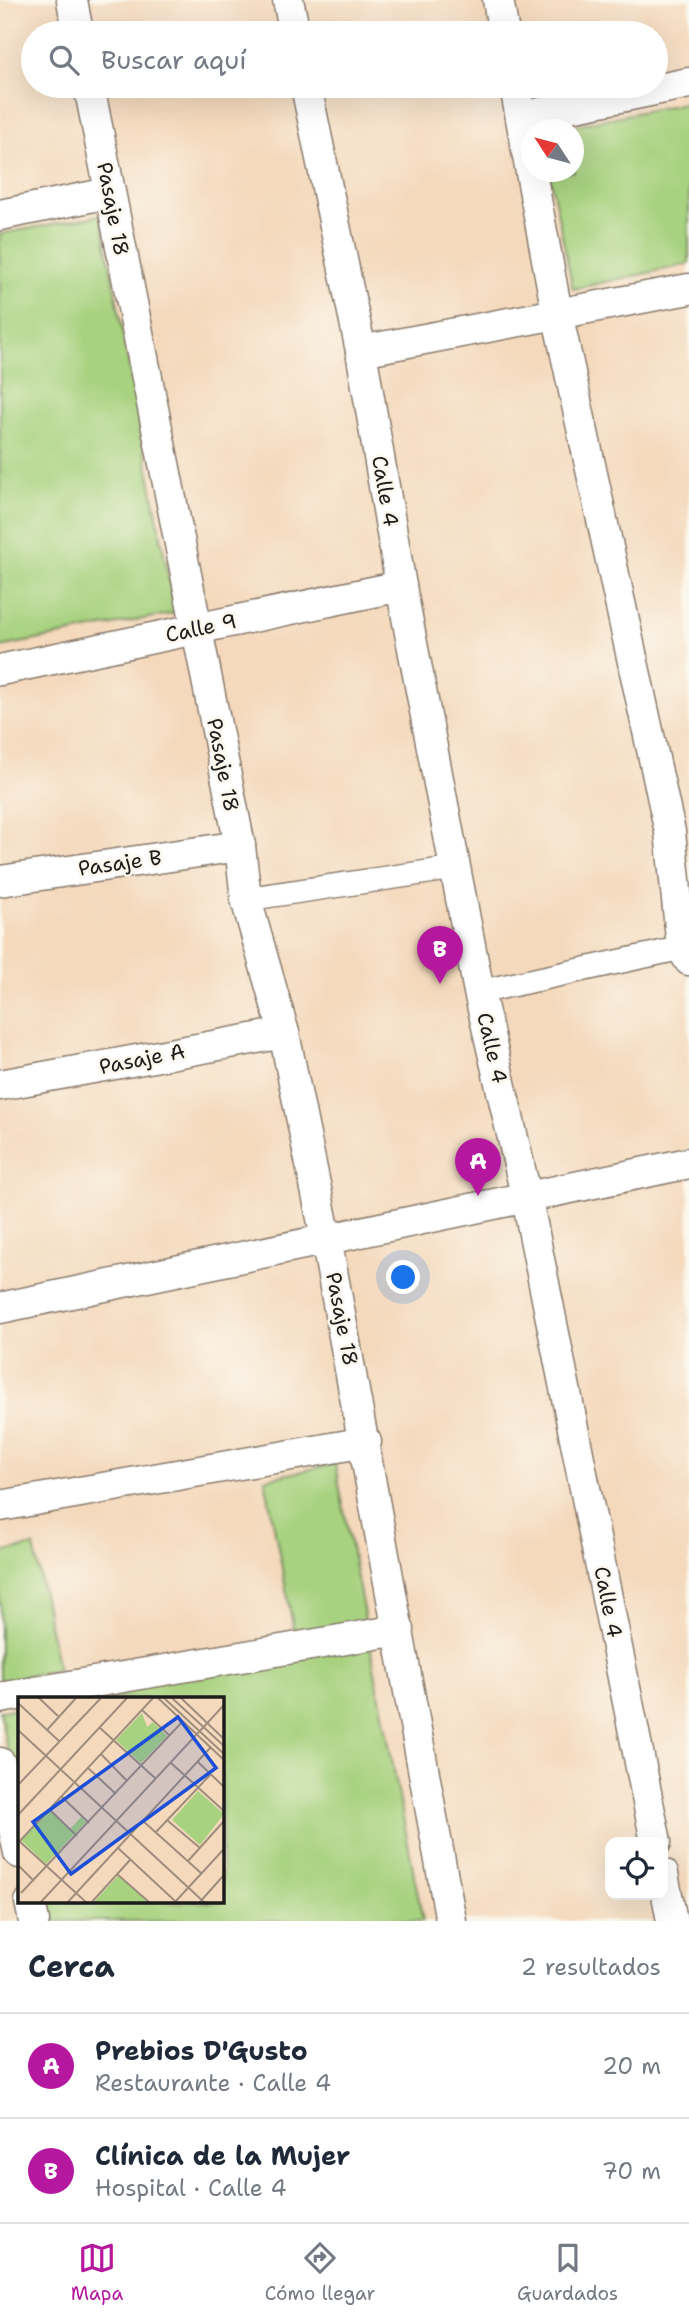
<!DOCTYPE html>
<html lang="es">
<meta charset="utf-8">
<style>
body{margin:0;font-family:"Shantell Sans",sans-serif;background:#f2f2f3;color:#1f2937}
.controls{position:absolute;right:21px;bottom:21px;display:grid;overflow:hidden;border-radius:14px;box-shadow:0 7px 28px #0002}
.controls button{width:63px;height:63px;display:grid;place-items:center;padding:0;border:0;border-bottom:2px solid #e0e1e3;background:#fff;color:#1f2937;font:35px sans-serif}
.compass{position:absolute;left:521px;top:119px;width:63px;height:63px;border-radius:50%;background:#fff;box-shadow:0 7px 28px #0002;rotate:306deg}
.you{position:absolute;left:404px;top:1278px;width:24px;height:24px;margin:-18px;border:5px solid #fff;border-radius:50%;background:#1a73e8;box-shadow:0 0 0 10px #1a73e833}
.badge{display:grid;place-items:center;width:46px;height:46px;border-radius:50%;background:#b5179e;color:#fff;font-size:23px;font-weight:700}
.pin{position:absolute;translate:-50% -58px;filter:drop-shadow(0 2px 4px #0008)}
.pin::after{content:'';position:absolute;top:37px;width:24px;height:21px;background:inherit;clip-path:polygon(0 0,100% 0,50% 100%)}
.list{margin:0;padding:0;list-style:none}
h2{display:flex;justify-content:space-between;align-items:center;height:91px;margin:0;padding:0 28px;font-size:30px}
h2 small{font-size:23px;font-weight:400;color:#747a83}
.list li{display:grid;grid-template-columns:46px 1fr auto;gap:21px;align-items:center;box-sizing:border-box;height:105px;padding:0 28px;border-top:2px solid #e0e1e3}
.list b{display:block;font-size:26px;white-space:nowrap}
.list p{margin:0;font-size:23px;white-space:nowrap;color:#747a83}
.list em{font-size:23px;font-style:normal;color:#747a83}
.icon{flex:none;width:38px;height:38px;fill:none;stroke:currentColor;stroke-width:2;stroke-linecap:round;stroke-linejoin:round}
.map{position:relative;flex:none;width:689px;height:1921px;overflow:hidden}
.search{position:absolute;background:#fff;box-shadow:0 7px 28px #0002;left:21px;right:21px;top:21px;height:77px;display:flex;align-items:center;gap:18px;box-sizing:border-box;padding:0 24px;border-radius:38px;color:#747a83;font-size:26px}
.sheet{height:301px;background:#fff}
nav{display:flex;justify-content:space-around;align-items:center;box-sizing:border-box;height:98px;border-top:2px solid #e0e1e3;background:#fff;font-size:19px;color:#747a83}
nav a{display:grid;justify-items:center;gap:4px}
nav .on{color:#b5179e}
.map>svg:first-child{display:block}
</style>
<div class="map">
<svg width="689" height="1921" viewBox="0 0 689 1921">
<rect width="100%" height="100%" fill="#fbf7ec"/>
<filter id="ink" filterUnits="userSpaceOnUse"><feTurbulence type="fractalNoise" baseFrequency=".0143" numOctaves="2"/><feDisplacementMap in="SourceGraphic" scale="14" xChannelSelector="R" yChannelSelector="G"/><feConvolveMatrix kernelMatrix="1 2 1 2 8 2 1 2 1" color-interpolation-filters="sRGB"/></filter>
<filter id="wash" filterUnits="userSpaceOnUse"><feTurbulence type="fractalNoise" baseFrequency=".00686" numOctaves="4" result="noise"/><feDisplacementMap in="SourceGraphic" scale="28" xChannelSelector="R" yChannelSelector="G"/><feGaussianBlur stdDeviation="1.57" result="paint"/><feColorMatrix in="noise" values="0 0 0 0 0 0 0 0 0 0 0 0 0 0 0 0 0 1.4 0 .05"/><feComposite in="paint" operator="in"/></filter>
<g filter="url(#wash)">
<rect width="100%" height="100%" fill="#f4d9bc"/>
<g fill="#a7d27f" stroke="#62774e" stroke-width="2">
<path d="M689,102V264L573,289L549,172H574V130L557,129Z"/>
<path d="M101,215L175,613L0,647V234Z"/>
<path d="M335,1464L423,1921H40L36,1902H222V1699H63L298,1652L265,1479Z"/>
<path d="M34,1546L58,1670L0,1681V1553Z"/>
<path d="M19,1708V1816L0,1711Z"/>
</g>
</g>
<g filter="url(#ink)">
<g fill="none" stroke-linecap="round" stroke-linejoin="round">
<g stroke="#887a6c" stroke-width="26">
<g id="pedestrian">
<path d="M246,899L455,868"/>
<path d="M479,992L682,948"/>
</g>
</g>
<g stroke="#887a6c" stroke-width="33">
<g id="minor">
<path d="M72,0L78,33"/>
<path d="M288,0L295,33"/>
<path d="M498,0L504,33"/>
<path d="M89,86L240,846L246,899L284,1033L326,1238L451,1921"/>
<path d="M306,86L361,351L401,586L479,992L527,1199L656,1842"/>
<path d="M515,86L557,313L670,832L682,948L689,960"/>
<path d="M521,117L689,83"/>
<path d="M0,215L109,193"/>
<path d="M361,351L689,289"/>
<path d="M0,670L401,586"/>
<path d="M0,881L240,846"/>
<path d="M0,1085L284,1033"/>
<path d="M0,1308L689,1163"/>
<path d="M0,1506L366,1442"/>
<path d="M0,1698L399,1630"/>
<path d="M0,1763L19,1853"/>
<path d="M663,1874L672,1921"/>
<path d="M30,1902L34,1921"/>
</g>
</g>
<use href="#pedestrian" stroke="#fff" stroke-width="23"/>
<use href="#minor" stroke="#fff" stroke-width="30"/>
</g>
</g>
<g text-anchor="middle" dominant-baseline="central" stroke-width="5" stroke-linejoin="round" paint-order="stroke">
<g font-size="21" fill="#1c1c1c" stroke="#fbf7ec">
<text transform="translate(113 209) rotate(79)">Pasaje 18</text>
<text transform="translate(385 491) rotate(80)">Calle 4</text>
<text transform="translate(201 628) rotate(-12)">Calle 9</text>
<text transform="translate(223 765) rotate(79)">Pasaje 18</text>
<text transform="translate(120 863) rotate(-8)">Pasaje B</text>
<text transform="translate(492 1048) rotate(77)">Calle 4</text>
<text transform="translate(142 1059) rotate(-11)">Pasaje A</text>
<text transform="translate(342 1319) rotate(79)">Pasaje 18</text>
<text transform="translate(608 1602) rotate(79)">Calle 4</text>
</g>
</g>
<g transform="translate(18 1697)">
<rect width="206" height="206" fill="#f4d9bc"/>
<path d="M124,16L129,30L135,25L149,39L123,66L98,43ZM180,94L206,117L182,148L154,123ZM31,113L52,132L63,120L68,125L28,167L3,143ZM100,179L129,203L127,206H75Z" fill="#a7d27f"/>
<path fill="none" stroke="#9e8d7c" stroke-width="2" d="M21,1L40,19M140,1L206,63M146,1L206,57M154,1L206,49M163,1L206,42M0,6L42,45M124,13L151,38M81,30L138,82M0,33L187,206M29,33L58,1M83,57L109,84M180,65L206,90M153,66L206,114M70,71L98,97M0,88L83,1M43,99L71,126M31,112L59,139M0,118L109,1M125,124L183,176M150,124L182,151M138,135L193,77M0,143L69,206M0,146L135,1M100,151L157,204M170,164L206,124M0,168L16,184M99,177L131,205M3,196L165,24M157,205L206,152M22,206L206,8M49,206L193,50M73,206L112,163M181,206L206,178"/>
<path fill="#1d4ed8" fill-opacity="0.15" stroke="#1d4ed8" stroke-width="3.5" d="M160,20L198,71L53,177L15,125Z"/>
<rect width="206" height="206" fill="none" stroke="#1c1c1c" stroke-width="3.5"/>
</g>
</svg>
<div class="controls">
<button><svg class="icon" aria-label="locate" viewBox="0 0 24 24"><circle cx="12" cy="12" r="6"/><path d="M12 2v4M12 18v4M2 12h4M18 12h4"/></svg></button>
</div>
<svg class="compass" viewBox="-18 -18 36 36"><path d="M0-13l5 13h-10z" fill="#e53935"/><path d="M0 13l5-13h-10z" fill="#747a83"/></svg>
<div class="you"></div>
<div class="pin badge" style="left:478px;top:1196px">A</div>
<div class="pin badge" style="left:440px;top:984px">B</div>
<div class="search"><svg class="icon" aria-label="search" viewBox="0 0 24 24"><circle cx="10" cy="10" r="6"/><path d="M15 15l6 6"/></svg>Buscar aquí</div>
</div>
<section class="sheet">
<h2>Cerca<small>2 resultados</small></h2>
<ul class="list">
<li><span class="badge">A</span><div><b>Prebios D'Gusto</b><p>Restaurante · Calle 4</p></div><em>20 m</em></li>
<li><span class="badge">B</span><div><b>Clínica de la Mujer</b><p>Hospital · Calle 4</p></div><em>70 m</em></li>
</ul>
</section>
<nav>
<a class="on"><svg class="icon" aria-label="map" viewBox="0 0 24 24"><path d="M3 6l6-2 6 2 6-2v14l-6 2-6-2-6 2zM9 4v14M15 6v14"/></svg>Mapa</a>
<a><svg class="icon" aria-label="directions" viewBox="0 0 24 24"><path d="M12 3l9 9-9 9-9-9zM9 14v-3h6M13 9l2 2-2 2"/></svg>Cómo llegar</a>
<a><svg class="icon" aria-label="saved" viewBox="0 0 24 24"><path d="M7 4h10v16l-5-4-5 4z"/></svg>Guardados</a>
</nav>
